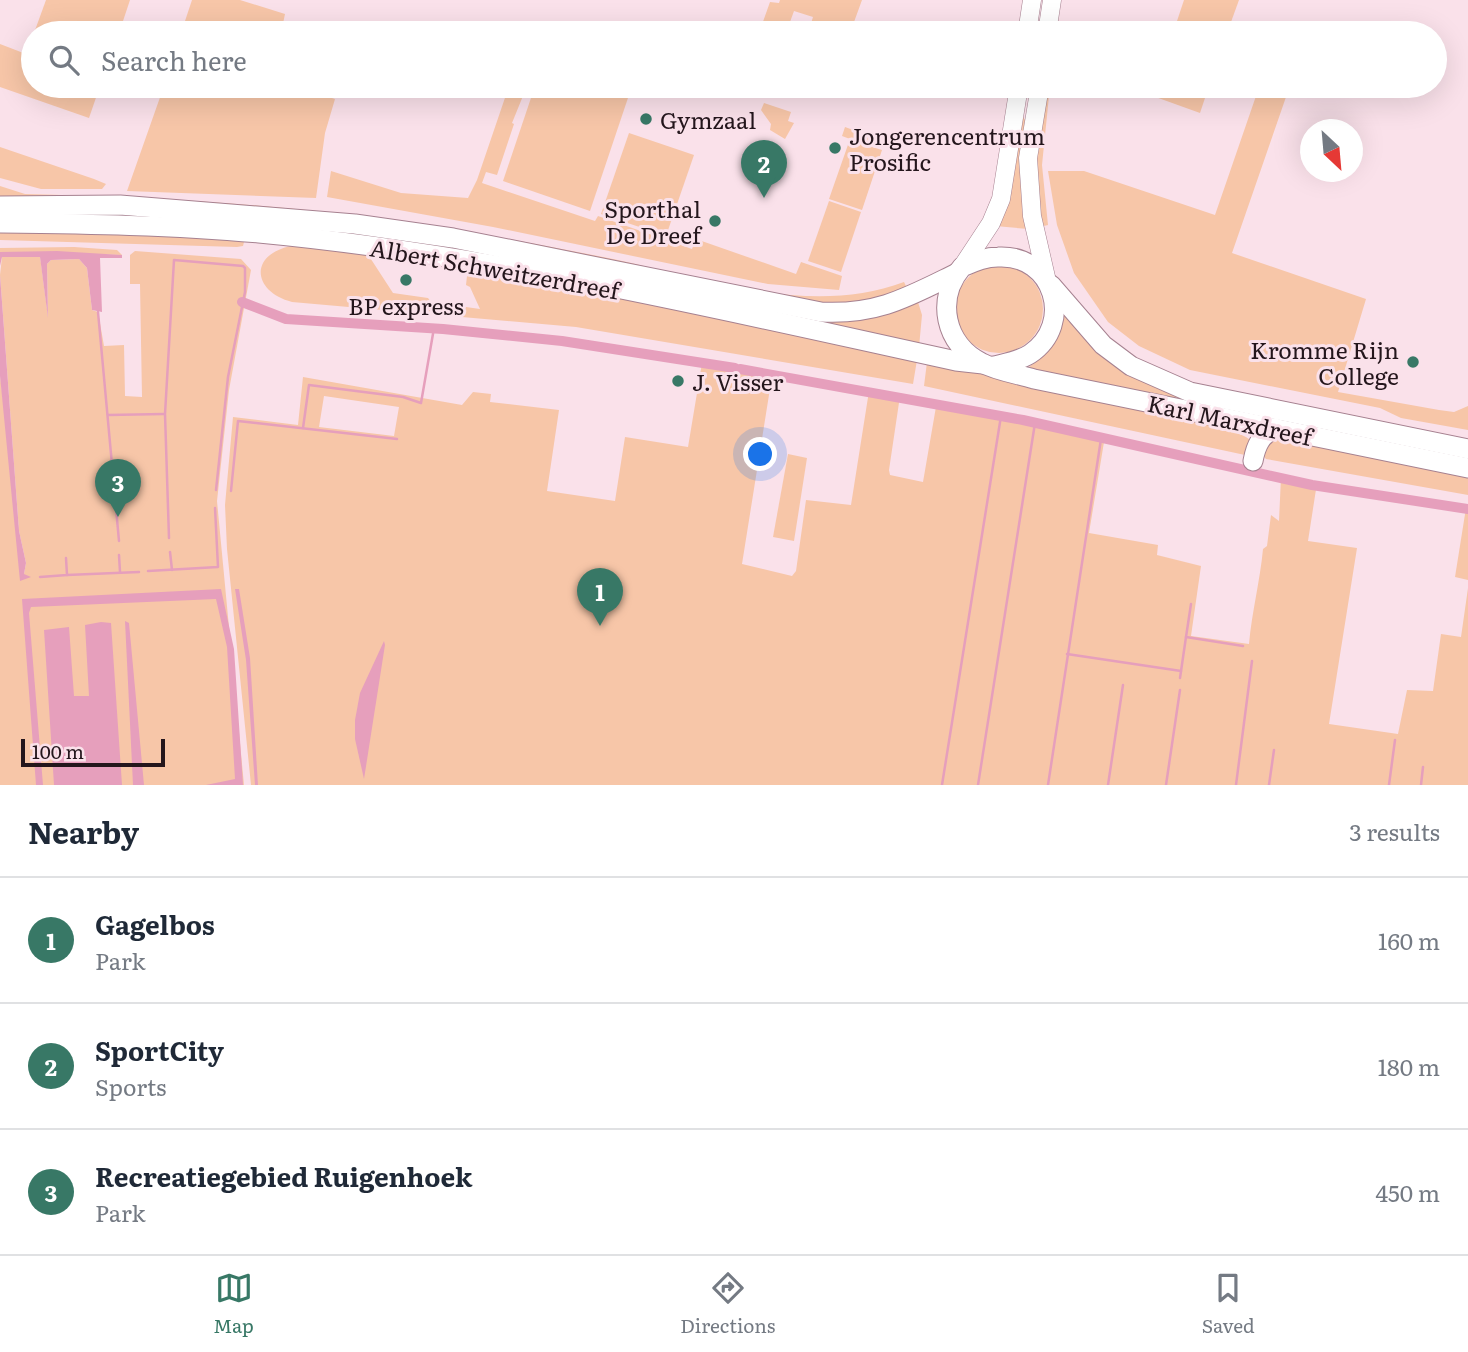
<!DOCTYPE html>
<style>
body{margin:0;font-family:Literata,serif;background:#f6f6f7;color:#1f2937}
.compass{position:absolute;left:1300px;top:119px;width:63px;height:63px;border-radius:50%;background:#fff;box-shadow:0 7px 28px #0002;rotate:154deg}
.scale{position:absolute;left:21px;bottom:18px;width:144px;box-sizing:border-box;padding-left:7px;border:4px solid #24161c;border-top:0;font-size:19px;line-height:24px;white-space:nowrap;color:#24161c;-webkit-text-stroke:5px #fae1ea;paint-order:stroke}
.you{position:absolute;left:761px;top:455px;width:24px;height:24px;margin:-18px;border:5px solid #fff;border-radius:50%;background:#1a73e8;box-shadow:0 0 0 10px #1a73e833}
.badge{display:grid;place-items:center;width:46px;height:46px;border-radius:50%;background:#387866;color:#fff;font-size:23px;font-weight:700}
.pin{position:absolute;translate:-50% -58px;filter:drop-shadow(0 2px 4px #0008)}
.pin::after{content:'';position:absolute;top:37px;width:24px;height:21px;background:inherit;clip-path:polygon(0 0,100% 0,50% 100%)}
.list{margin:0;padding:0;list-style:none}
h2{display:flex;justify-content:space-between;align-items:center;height:91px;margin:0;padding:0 28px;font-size:30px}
h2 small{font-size:23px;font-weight:400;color:#747a83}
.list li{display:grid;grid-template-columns:46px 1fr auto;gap:21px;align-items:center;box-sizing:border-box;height:126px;padding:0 28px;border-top:2px solid #e0e1e3}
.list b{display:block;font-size:26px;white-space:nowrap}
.list p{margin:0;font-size:23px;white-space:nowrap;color:#747a83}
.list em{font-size:23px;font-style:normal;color:#747a83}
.icon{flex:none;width:38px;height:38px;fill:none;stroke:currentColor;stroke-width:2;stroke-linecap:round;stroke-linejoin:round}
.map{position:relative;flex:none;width:1468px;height:785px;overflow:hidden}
.search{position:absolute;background:#fff;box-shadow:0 7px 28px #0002;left:21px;right:21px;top:21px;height:77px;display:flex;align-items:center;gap:18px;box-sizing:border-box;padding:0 24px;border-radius:38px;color:#747a83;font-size:26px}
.sheet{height:469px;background:#fff}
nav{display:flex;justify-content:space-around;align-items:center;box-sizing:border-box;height:98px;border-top:2px solid #e0e1e3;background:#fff;font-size:19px;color:#747a83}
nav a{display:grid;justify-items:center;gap:4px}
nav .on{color:#387866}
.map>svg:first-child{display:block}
</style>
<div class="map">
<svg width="1468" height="785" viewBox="0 0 1468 785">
<rect width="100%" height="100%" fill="#fae1ea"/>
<g fill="#f7c6a8" fill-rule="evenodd">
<path d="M46,0H130L119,33H34Z"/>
<path d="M192,0H240L285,14L281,33H181Z"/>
<path d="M780,0H862L850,33H808L813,17L794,11L786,33H759L770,2L779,3Z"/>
<path d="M1184,0H1239L1227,33H1173Z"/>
<path d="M33,36V86H100L89,118L0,87V44L26,54Z"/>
<path d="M164,86H295L335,99L325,133L316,198L127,191Z"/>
<path d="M509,86H527L512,123L514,124L497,175L486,172L482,183L595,221L598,216L692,249L696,239L796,274L801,262L842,276L839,290L768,284L493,227L327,197L331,171L401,193L468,198L477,180Z"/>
<path d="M535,86H632L590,211L503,181Z"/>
<path d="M1045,86H1050L1042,165L1048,225L1040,227L1035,177Z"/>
<path d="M1154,86H1209L1200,113L1150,95Z"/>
<path d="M1265,92L1286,97L1232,253L1366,299L1338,392L1439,410L1454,412L1468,406V430L1401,418L1380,408L1190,370L1139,346L1108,322L1074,273L1057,225L1048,171H1084L1215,215L1256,96Z"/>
<path d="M764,103L791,112L788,121L794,123L785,139L770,130L771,124L761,110Z"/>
<path d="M1022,115L1025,120L1028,229L995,226Z"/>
<path d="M845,127L875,138L872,147L882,150L862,210L829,199L850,139L842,136Z"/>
<path d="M629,133L694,155L666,236L601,214Z"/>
<path d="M0,147L94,179L106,184L102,189H41L0,178Z"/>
<path d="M0,186L25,194C151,197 275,204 400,221C471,231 542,245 613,259C706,279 811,317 904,282L906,286L912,284L915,288L892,298L824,306L549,252L0,196Z"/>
<path d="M829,201L861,212L841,272L808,261Z"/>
<path d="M85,214C353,223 614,273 878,316L918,302L922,315L919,347L566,276Z"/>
<path d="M0,231L185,236L244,242L243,246L237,247L0,240Z"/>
<path d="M291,246L367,253L393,293L428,298L431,302L480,309L470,287L466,285L467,276H475L476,269L917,360L913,384L576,327L292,302C253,292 248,255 291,246Z"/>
<path d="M74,247L117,250L122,255L0,252V248Z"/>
<path d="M135,251L241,259L251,270L229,390L217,501L244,785H0V375L24,574L26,563L19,531L0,275L2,257L40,256L48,317L47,264L51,260L79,259L87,268L92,310L98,312L104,346L124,345L125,396L142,397L140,284H130V255Z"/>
<circle cx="999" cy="309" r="44"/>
<path d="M1062,311L1088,342L1137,376L1468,454L1025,370L1038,360Z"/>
<path d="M927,362L1181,415C1195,421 1245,432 1251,441L1245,455L924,386Z"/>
<path d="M702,363L772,376L742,564L792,576L796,571L806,500L851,505L869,391L900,396L889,470L890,475L923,482L937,401L1105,436L1089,533L1158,545L1157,555L1201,566L1191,636L1249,644C1252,611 1260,581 1263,549L1267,546L1271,515L1279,521L1281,477L1317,483L1308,541L1357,548L1329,724L1398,734L1407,690L1433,691L1441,634L1461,637L1468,588V785H251L227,549L225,505L233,417L298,425L303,377L462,405L473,392L491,394L490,402L559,410L547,491L615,501L625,437L688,447ZM324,396L399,407L394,436L319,427Z"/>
<path d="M1277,434L1468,473V495L1266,459L1260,452Z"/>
<path d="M788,454L807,458L794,541L773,537Z"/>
<path d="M1466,508H1468V580L1455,577Z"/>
</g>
<g fill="#e69fbc">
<path d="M57,251L122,255V258H100L102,312L92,310L87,268L79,259L51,260L47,264L48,318L40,257H2L0,266V252Z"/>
<path d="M0,275L19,531L26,563L24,574L31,577L20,581L0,376Z"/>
<path d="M221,589L234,649L243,785H206L235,779L227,647L216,599L31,607L29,613L43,785H36L22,599Z"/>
<path d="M235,589H239L250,658L258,785H255L246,660Z"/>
<path d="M125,621L129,623L144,785H133Z"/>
<path d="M101,622L111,623L122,785H54L44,630L69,627L74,696H89L85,625Z"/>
<path d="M384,641L385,645L364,779L355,739V720L360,693Z"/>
</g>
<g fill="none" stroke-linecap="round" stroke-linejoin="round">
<g stroke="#e69fbc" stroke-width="2.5">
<path d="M98,312L119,541"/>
<path d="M108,415L164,414"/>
<path d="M303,428L309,385L403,397L421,403L434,328"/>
<path d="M231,491L238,421L397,439"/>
<path d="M169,538L165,414L174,260L243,266L245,268V292L228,377L216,490"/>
<path d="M170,552L172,570"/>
<path d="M119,555L120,572"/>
<path d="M148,571L218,567L215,508"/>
<path d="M67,575L139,572"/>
<path d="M40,577L67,575L66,558"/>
<path d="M1191,604L1186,637L1243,646"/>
<path d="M1067,654L1181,671"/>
<path d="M1180,678L1186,637"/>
<path d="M942,785L1001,416"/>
<path d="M978,785L1035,423"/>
<path d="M1048,785L1101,439"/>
<path d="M1108,785L1123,685"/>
<path d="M1166,785L1180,690"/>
<path d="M1236,785L1252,661"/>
<path d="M1269,785L1274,750"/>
<path d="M1389,785L1395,740"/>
<path d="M1421,785L1423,767"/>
</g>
<g stroke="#e69fbc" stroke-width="10">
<path d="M242,302L286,319L443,329L562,341L735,368"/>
<path d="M740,369L1023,420L1312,485L1468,509"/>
</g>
<g stroke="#a68190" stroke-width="19">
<g id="primary">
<path d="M1027,33L1032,0"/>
<path d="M1047,33L1052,0"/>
<path d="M1040,86L1028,158L1032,216L1046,277"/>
<path d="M962,267L991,223L1001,199L1019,86"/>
</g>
</g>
<g stroke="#a68190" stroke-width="21">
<g id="trunk">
<path d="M0,206L120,205L355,224L453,238L821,312C878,315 908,297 957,273"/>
<path d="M0,223C86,224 173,225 259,233C494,255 726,311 956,361L983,364"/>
<path d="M1051,285L1103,345L1131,366L1190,392L1468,449"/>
<path d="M994,366C1006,363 1019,361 1030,354C1075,324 1054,254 998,257C985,257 974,262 962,267C935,299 945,345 982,363C997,371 1018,374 1034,379L1468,468"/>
<path d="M1253,461C1256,445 1261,435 1275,428"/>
</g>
</g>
<use href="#primary" stroke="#fff" stroke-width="18"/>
<use href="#trunk" stroke="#fff" stroke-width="19"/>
</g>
<g fill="#387866" stroke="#fae1ea" stroke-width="2.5">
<circle cx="646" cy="119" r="7"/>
<circle cx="835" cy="148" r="7"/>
<circle cx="715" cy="221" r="7"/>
<circle cx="406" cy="280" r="7"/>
<circle cx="1413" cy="362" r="7"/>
<circle cx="678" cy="381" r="7"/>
</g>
<g text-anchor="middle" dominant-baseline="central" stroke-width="6" stroke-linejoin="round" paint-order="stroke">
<g font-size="23" fill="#24161c" stroke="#fae1ea" text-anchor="start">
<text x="660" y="119">Gymzaal</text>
<text x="849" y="135">Jongerencentrum<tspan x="849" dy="26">Prosific</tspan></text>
<text x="701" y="208" text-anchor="end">Sporthal<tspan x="701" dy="26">De Dreef</tspan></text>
<text x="406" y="305" text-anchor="middle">BP express</text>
<text x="1399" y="349" text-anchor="end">Kromme Rijn<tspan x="1399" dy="26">College</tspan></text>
<text x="692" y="381">J. Visser</text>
</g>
<g font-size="23" fill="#24161c" stroke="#fae1ea">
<text transform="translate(495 268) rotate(10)">Albert Schweitzerdreef</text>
<text transform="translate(1230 419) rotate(12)">Karl Marxdreef</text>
</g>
</g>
</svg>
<svg class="compass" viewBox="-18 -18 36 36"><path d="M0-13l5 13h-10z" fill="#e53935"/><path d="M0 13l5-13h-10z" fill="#747a83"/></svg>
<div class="scale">100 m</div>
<div class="you"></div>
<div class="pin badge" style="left:600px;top:626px">1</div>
<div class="pin badge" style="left:764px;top:198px">2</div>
<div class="pin badge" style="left:118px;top:517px">3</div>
<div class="search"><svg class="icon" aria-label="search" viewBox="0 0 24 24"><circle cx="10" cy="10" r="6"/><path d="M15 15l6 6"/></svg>Search here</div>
</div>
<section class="sheet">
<h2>Nearby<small>3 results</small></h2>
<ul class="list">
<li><span class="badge">1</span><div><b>Gagelbos</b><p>Park</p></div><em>160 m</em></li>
<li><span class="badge">2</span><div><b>SportCity</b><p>Sports</p></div><em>180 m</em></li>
<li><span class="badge">3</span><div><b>Recreatiegebied Ruigenhoek</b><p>Park</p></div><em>450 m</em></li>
</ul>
</section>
<nav>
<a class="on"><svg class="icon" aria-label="map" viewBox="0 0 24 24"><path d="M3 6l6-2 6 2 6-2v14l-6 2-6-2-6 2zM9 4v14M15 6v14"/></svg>Map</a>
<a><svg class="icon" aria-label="directions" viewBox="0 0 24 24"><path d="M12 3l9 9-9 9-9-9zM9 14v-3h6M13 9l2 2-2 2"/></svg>Directions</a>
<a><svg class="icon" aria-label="saved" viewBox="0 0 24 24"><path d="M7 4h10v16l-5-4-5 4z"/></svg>Saved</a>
</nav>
